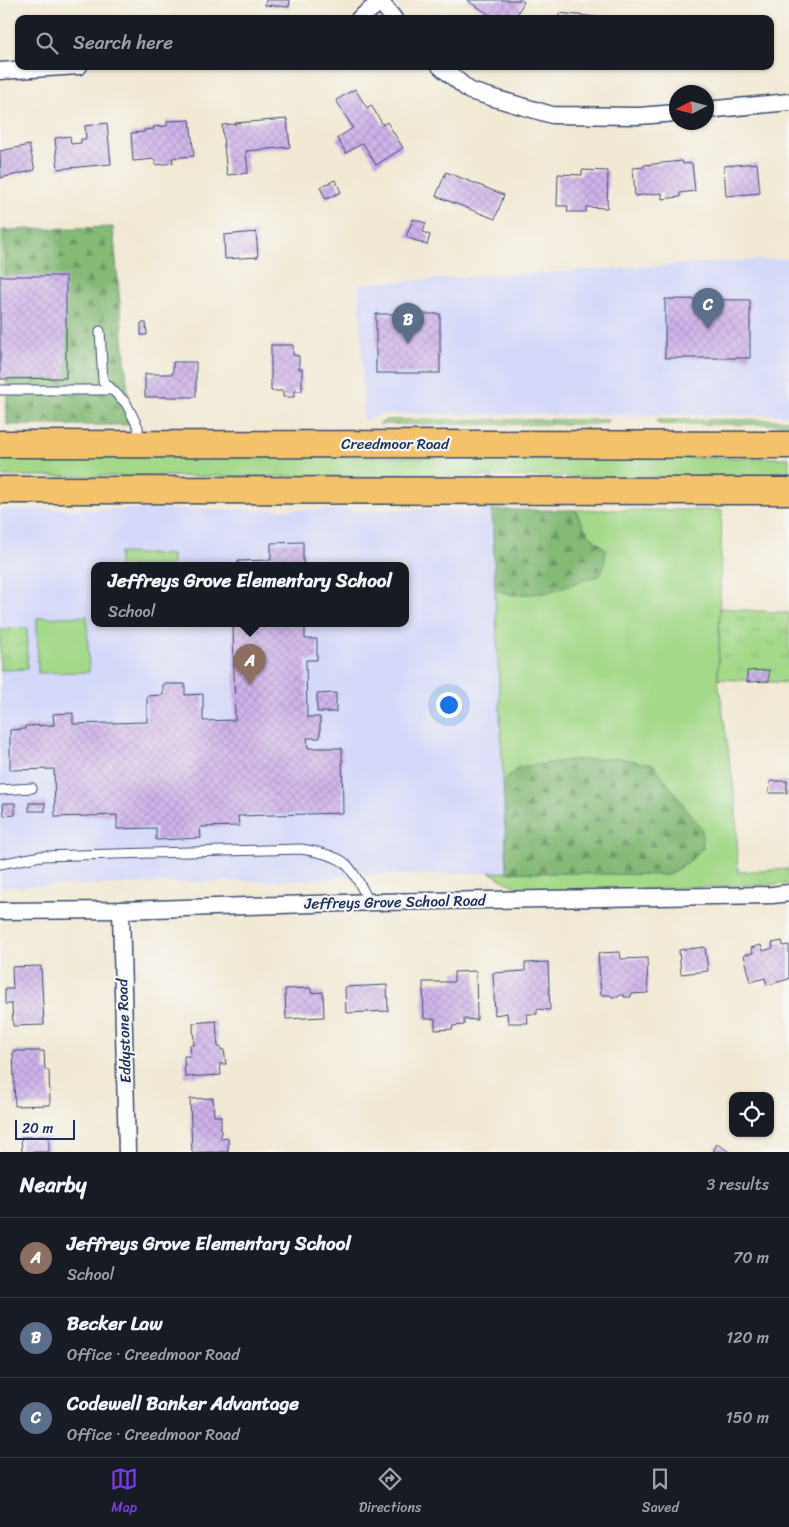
<!DOCTYPE html>
<meta charset="utf-8">
<style>
body{margin:0;font-family:Sriracha,sans-serif;background:#20242c;color:#f1f3f6}
.controls{position:absolute;right:15px;bottom:15px;display:grid;overflow:hidden;border-radius:10px;box-shadow:0 1px 4px #0004}
.controls button{width:45px;height:45px;display:grid;place-items:center;padding:0;border:0;border-bottom:1px solid #363941;background:#171b24;color:#f1f3f6;font:25px sans-serif}
.compass{position:absolute;left:669px;top:85px;width:45px;height:45px;border-radius:50%;background:#171b24;box-shadow:0 1px 4px #0004;rotate:264deg}
.scale{position:absolute;left:15px;bottom:12px;width:60px;box-sizing:border-box;padding-left:5px;border:2px solid #1b2f5e;border-top:0;font-size:14px;line-height:18px;white-space:nowrap;color:#1b2f5e;-webkit-text-stroke:4px #f6f6f2;paint-order:stroke}
.you{position:absolute;left:448px;top:704px;width:18px;height:18px;margin:-12px;border:4px solid #fff;border-radius:50%;background:#1a73e8;box-shadow:0 0 0 8px #1a73e833}
.badge{display:grid;place-items:center;width:32px;height:32px;border-radius:50%;background:#7c3aed;color:#fff;font-size:16px;font-weight:700}
.pin{position:absolute;translate:-50% -41px;filter:drop-shadow(0 1px 2px #0008)}
.pin::after{content:'';position:absolute;top:26px;width:18px;height:15px;background:inherit;clip-path:polygon(0 0,100% 0,50% 100%)}
.popup{position:absolute;left:91px;top:562px;width:318px;height:65px;box-sizing:border-box;display:grid;place-content:center;border-radius:10px;background:#171b24;filter:drop-shadow(0 1px 4px #0005);font-size:16px;white-space:nowrap;color:#9ea1a6}
.popup b{font-size:19px;color:#f1f3f6}
.popup::after{content:'';position:absolute;left:50%;top:100%;margin-left:-10px;border:10px solid transparent;border-top-color:#171b24}
.list{margin:0;padding:0;list-style:none}
h2{display:flex;justify-content:space-between;align-items:center;height:65px;margin:0;padding:0 20px;font-size:21px}
h2 small{font-size:16px;font-weight:400;color:#9ea1a6}
.list li{display:grid;grid-template-columns:32px 1fr auto;gap:15px;align-items:center;box-sizing:border-box;height:80px;padding:0 20px;border-top:1px solid #363941}
.list b{display:block;font-size:19px;white-space:nowrap}
.list p{margin:0;font-size:16px;white-space:nowrap;color:#9ea1a6}
.list em{font-size:16px;font-style:normal;color:#9ea1a6}
.icon{flex:none;width:28px;height:28px;fill:none;stroke:currentColor;stroke-width:2;stroke-linecap:round;stroke-linejoin:round}
.map{position:relative;flex:none;width:789px;height:1152px;overflow:hidden}
.search{position:absolute;background:#171b24;box-shadow:0 1px 4px #0004;left:15px;right:15px;top:15px;height:55px;display:flex;align-items:center;gap:12px;box-sizing:border-box;padding:0 18px;border-radius:10px;color:#9ea1a6;font-size:19px}
.sheet{height:305px;background:#171b24}
nav{display:flex;justify-content:space-around;align-items:center;box-sizing:border-box;height:70px;border-top:1px solid #363941;background:#171b24;font-size:14px;color:#9ea1a6}
nav a{display:grid;justify-items:center;gap:2px}
nav .on{color:#7c3aed}
.map>svg:first-child{display:block}
</style>
<div class="map">
<svg width="789" height="1152" viewBox="0 0 789 1152">
<defs>
<pattern id="forest-firs" width="22" height="20" patternUnits="userSpaceOnUse" patternTransform="scale(1.25)"><rect width="22" height="20" fill="#84b976"/><path d="M5 1l3.5 6h-7zM16 11l3.5 6h-7z" fill="#6b9764"/></pattern>
<pattern id="park-tufts" width="24" height="20" patternUnits="userSpaceOnUse" patternTransform="scale(1.25)"><rect width="24" height="20" fill="#a5d98a"/><path d="M3 7l-1-3M5 7V3M7 7l1-3M15 17l-1-3M17 17v-4M19 17l1-3" fill="none" stroke="#8dbb7a"/></pattern>
<pattern id="building-cross-hatch" width="8" height="8" patternUnits="userSpaceOnUse" patternTransform="scale(1.25)"><rect width="8" height="8" fill="#cfb2e9"/><path d="M0 0l8 8M0 8l8-8" fill="none" stroke="#b199ca"/></pattern>
</defs>
<rect width="100%" height="100%" fill="#f6f6f2"/>
<filter id="ink" filterUnits="userSpaceOnUse"><feTurbulence type="fractalNoise" baseFrequency=".02" numOctaves="2"/><feDisplacementMap in="SourceGraphic" scale="10" xChannelSelector="R" yChannelSelector="G"/><feConvolveMatrix kernelMatrix="1 2 1 2 8 2 1 2 1" color-interpolation-filters="sRGB"/></filter>
<filter id="wash" filterUnits="userSpaceOnUse"><feTurbulence type="fractalNoise" baseFrequency=".0096" numOctaves="4" result="noise"/><feDisplacementMap in="SourceGraphic" scale="20" xChannelSelector="R" yChannelSelector="G"/><feGaussianBlur stdDeviation="1.12" result="paint"/><feColorMatrix in="noise" values="0 0 0 0 0 0 0 0 0 0 0 0 0 0 0 0 0 1.4 0 .05"/><feComposite in="paint" operator="in"/></filter>
<g filter="url(#wash)">
<rect width="100%" height="100%" fill="#f2e9d4"/>
<g fill="#d4d8f9" fill-rule="evenodd">
<path d="M789,258V415L381,414L364,421L359,284Z"/>
<path d="M0,509L492,510L507,872L397,875L390,874L338,876L330,879L0,887ZM95,566H405V624H95Z"/>
</g>
<g fill="#a5d98a" stroke="#608474">
<path d="M4,230L5,316H0V231Z"/>
<path d="M386,420H608L607,422L594,424H379Z"/>
<path d="M657,420H789V424H659L657,423Z"/>
<path d="M0,456L789,458V477L0,476Z"/>
<path d="M576,510H722L718,679L736,804L738,872L789,869V884L535,893L521,890L489,872L668,875L519,767L503,781L495,590L515,595L606,549C589,537 584,530 576,510Z"/>
<path d="M119,553L172,555V566H119Z"/>
<path d="M87,616L89,672L38,673L37,618Z"/>
</g>
<g fill="url(#forest-firs)" stroke="#50746a">
<path d="M113,227L131,425H7L4,230Z"/>
<path d="M492,510H576C584,530 589,537 606,549L604,566L600,575L545,593L515,595L495,590Z"/>
<path d="M619,758L654,765L702,830L703,848L691,860L668,875L507,872L503,781L519,767L573,760Z"/>
</g>
<g fill="url(#park-tufts)" stroke="#608474">
<path d="M720,608L789,613V683L718,679Z"/>
<path d="M27,628V669L0,670V629Z"/>
</g>
<g id="blocks">
<g fill="url(#building-cross-hatch)">
<path d="M266,0H290L289,7L265,5Z"/>
<path d="M467,0H521L524,2L514,19H496Z"/>
<path d="M559,13L596,17V19H559Z"/>
<path d="M355,89L367,108L371,105L383,125L387,122L403,148L376,165L363,143L346,153L337,138L353,128L336,100Z"/>
<path d="M287,119L290,147L246,151L248,173L227,175L222,125L236,124L235,123Z"/>
<path d="M190,120L194,156L172,158L173,163L155,165V159L133,161L131,133L144,132V130L154,129L153,127L167,126V121Z"/>
<path d="M107,123L111,164L58,169L55,138L70,136L71,144L81,143V139H86L85,126Z"/>
<path d="M29,145L35,170L1,178L0,151Z"/>
<path d="M682,161L683,164L692,163L695,191L680,193V197L662,199V193L635,196L633,168L644,167V165Z"/>
<path d="M757,163L760,193L726,196L724,166Z"/>
<path d="M582,170L608,171L607,208L586,207V212H567L568,206H557L558,174L582,175Z"/>
<path d="M446,172L504,195L495,219L436,196Z"/>
<path d="M335,180L341,192L326,199L320,187Z"/>
<path d="M413,219L426,223L423,232L430,235L427,245L406,237Z"/>
<path d="M256,232L258,257L225,259L224,235Z"/>
<path d="M0,276H66V378L0,379Z"/>
<path d="M665,299L750,300V358H665Z"/>
<rect x="376" y="314" width="64" height="59"/>
<path d="M141,323H146L147,335H141Z"/>
<path d="M271,345H293V355L299,356V369H302V391H294V397H283V391H271Z"/>
<path d="M173,362H196V397H145V374H173Z"/>
<path d="M303,542V566H238V561L271,560V543Z"/>
<path d="M233,624H305V639H317V660H306L307,717H320V738H307L308,748H342L343,813L238,816L239,826L200,827L201,838L156,840V828L117,829V815L55,817L54,769L10,770V730L25,729V726L54,725L53,714L73,713V724L147,722V696L163,695V684H185V695L203,694V721L235,720Z"/>
<path d="M769,670V681L747,682V671Z"/>
<path d="M336,693V712H317V694Z"/>
<path d="M770,781H787V793H769Z"/>
<path d="M3,803H15V815L4,816Z"/>
<rect x="29" y="803" width="16" height="8"/>
<path d="M782,941L783,946L789,945V979L767,985L765,978L751,982L744,955L753,953L751,948L761,945L763,951L773,948L772,943Z"/>
<path d="M705,947L708,971L681,974L679,950Z"/>
<path d="M620,952L621,959L647,958L648,993L631,994V997H624V995H620L618,997H612L610,995H601L598,953Z"/>
<path d="M548,962L550,1010L537,1009V1014H527L528,1023H508L507,1013L495,1015L493,973L525,971V963Z"/>
<path d="M41,966L44,1025L13,1026L12,1004H5V989H13L12,967Z"/>
<path d="M476,971L477,1020L464,1019V1025L452,1026L453,1029L435,1030V1019H424L423,982H454V972Z"/>
<path d="M387,985L388,1011L346,1013L345,987Z"/>
<path d="M311,988V993L323,992L324,1017L286,1019L285,989Z"/>
<path d="M216,1021L218,1047H221V1050H224L226,1064H220L221,1075L185,1077L184,1056H191L190,1045H194L193,1023Z"/>
<path d="M13,1051H44L45,1070H49L50,1105L15,1106Z"/>
<path d="M213,1098L214,1116H221V1139L228,1138V1152H192L190,1099Z"/>
<path d="M49,1136V1152H22L21,1137Z"/>
<path d="M717,1144L730,1152H713Z"/>
</g>
</g>
</g>
<g filter="url(#ink)">
<use href="#blocks" fill-opacity="0" stroke="#3b4b70" stroke-width="1"/>
<g fill="none" stroke-linecap="round" stroke-linejoin="round">
<g stroke="#3b4b70" stroke-width="11">
<g id="service">
<path d="M100,331L103,381L126,403L138,427L139,442"/>
<path d="M0,390H112"/>
<path d="M0,790L32,788"/>
<path d="M0,864L41,856L301,849C314,851 336,855 346,864C356,874 363,890 369,902"/>
</g>
</g>
<g stroke="#3b4b70" stroke-width="19">
<g id="minor">
<path d="M379,0L394,19"/>
<path d="M359,19L380,2"/>
<path d="M440,66L470,91L552,115L639,116L676,113"/>
<path d="M0,71L79,66"/>
<path d="M706,110L789,102"/>
<path d="M121,910L127,1152"/>
<path d="M0,911L121,910L377,902L772,895L789,893"/>
</g>
</g>
<g stroke="#3b4b70" stroke-width="29">
<g id="primary">
<path d="M0,444C263,445 526,443 789,445"/>
<path d="M0,490L789,491"/>
</g>
</g>
<use href="#service" stroke="#fff" stroke-width="9"/>
<use href="#minor" stroke="#fff" stroke-width="16"/>
<use href="#primary" stroke="#f3c26a" stroke-width="26"/>
</g>
</g>
<g text-anchor="middle" dominant-baseline="central" stroke-width="4.5" stroke-linejoin="round" paint-order="stroke">
<g font-size="15" fill="#1b2f5e" stroke="#f6f6f2">
<text x="395" y="444">Creedmoor Road</text>
<text transform="translate(395 902) rotate(-1)">Jeffreys Grove School Road</text>
<text transform="translate(124 1031) rotate(-92)">Eddystone Road</text>
</g>
</g>
</svg>
<div class="controls">
<button><svg class="icon" aria-label="locate" viewBox="0 0 24 24"><circle cx="12" cy="12" r="6"/><path d="M12 2v4M12 18v4M2 12h4M18 12h4"/></svg></button>
</div>
<svg class="compass" viewBox="-18 -18 36 36"><path d="M0-13l5 13h-10z" fill="#e53935"/><path d="M0 13l5-13h-10z" fill="#9ea1a6"/></svg>
<div class="scale">20 m</div>
<div class="you"></div>
<div class="pin badge" style="left:250px;top:685px;background:#8d6e63">A</div>
<div class="popup"><b>Jeffreys Grove Elementary School</b>School</div>
<div class="pin badge" style="left:408px;top:344px;background:#5c6f8a">B</div>
<div class="pin badge" style="left:708px;top:329px;background:#5c6f8a">C</div>
<div class="search"><svg class="icon" aria-label="search" viewBox="0 0 24 24"><circle cx="10" cy="10" r="6"/><path d="M15 15l6 6"/></svg>Search here</div>
</div>
<section class="sheet">
<h2>Nearby<small>3 results</small></h2>
<ul class="list">
<li><span class="badge" style="background:#8d6e63">A</span><div><b>Jeffreys Grove Elementary School</b><p>School</p></div><em>70 m</em></li>
<li><span class="badge" style="background:#5c6f8a">B</span><div><b>Becker Law</b><p>Office · Creedmoor Road</p></div><em>120 m</em></li>
<li><span class="badge" style="background:#5c6f8a">C</span><div><b>Codewell Banker Advantage</b><p>Office · Creedmoor Road</p></div><em>150 m</em></li>
</ul>
</section>
<nav>
<a class="on"><svg class="icon" aria-label="map" viewBox="0 0 24 24"><path d="M3 6l6-2 6 2 6-2v14l-6 2-6-2-6 2zM9 4v14M15 6v14"/></svg>Map</a>
<a><svg class="icon" aria-label="directions" viewBox="0 0 24 24"><path d="M12 3l9 9-9 9-9-9zM9 14v-3h6M13 9l2 2-2 2"/></svg>Directions</a>
<a><svg class="icon" aria-label="saved" viewBox="0 0 24 24"><path d="M7 4h10v16l-5-4-5 4z"/></svg>Saved</a>
</nav>
